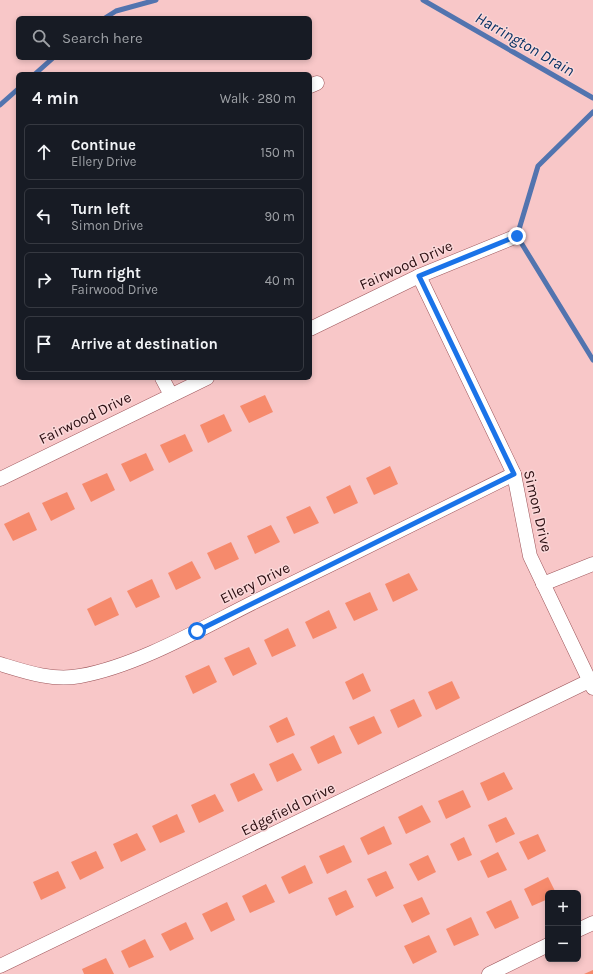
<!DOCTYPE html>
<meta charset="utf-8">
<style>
body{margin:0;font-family:Karla,sans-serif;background:#20242c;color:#f1f3f6}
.controls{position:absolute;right:12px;bottom:12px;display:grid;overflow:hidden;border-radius:6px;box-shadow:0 2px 6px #0003}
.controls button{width:36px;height:36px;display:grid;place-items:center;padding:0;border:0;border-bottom:1px solid #363941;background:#171b24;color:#f1f3f6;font:20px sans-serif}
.stop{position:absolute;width:12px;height:12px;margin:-9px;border:3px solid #1a73e8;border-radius:50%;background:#fff}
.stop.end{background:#1a73e8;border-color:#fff;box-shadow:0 1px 4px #0008}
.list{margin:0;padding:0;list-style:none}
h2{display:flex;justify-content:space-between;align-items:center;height:52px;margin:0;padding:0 16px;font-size:17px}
h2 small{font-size:13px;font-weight:400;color:#9ea1a6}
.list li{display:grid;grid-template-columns:26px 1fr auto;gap:12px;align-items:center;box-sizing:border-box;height:56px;margin:0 8px 8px;padding:0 8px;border:1px solid #363941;border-radius:6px}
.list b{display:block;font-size:15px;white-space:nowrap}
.list p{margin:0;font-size:13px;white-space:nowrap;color:#9ea1a6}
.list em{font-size:13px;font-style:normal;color:#9ea1a6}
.icon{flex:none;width:22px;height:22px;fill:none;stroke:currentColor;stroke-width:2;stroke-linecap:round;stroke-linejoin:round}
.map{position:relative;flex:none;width:593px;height:974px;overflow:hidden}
.search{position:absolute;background:#171b24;box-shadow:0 2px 6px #0003;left:16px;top:16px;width:296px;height:44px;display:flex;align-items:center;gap:10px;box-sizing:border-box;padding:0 14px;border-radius:6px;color:#9ea1a6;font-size:15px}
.panel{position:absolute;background:#171b24;box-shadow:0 2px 6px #0003;left:16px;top:72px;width:296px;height:308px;border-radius:6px}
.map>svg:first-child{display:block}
</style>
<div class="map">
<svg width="593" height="974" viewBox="0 0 593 974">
<rect width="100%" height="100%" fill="#f8c7c8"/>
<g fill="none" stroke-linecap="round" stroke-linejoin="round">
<g stroke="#5274af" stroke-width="5">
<path d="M423,0L593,98"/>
<path d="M105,18L116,11L156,0"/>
<path d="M35,74L53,58"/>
<path d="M0,105L18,89"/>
<path d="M593,112L538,166L517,236L593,360"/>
</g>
</g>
<g fill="#f68a6c">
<path d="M265,395L273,412L249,423L240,406Z"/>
<path d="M224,414L232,431L208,443L200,425Z"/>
<path d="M185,434L193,451L169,463L160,445Z"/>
<path d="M146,453L154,470L130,482L121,464Z"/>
<path d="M390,466L398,484L374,495L366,478Z"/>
<path d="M107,473L115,490L91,502L82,484Z"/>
<path d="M350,485L358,503L334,514L326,497Z"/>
<path d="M67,492L75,509L51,521L42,503Z"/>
<path d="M310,506L319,523L294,534L286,517Z"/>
<path d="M29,512L37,530L13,541L4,524Z"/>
<path d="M271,525L280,542L255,554L247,536Z"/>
<path d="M231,542L239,559L215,570L207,553Z"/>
<path d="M192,561L201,578L176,590L168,573Z"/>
<path d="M409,573L418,590L393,602L385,584Z"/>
<path d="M152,579L160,597L136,608L127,591Z"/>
<path d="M370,592L378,610L354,621L345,603Z"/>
<path d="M111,597L119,615L95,626L87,609Z"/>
<path d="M329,610L337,628L313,639L305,622Z"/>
<path d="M288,628L296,646L272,657L264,640Z"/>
<path d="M249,647L257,664L233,676L224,658Z"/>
<path d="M209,665L217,682L193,694L185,676Z"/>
<path d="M363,673L371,691L353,700L345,682Z"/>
<path d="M452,681L460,698L436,710L428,692Z"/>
<path d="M414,699L422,716L398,728L390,710Z"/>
<path d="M374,716L382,733L358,745L349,727Z"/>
<path d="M287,717L295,735L277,743L269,726Z"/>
<path d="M334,735L342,753L318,764L310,747Z"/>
<path d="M293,753L302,770L277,782L269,764Z"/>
<path d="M504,772L513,789L488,801L480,783Z"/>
<path d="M254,773L263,790L238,802L230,784Z"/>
<path d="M463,790L471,807L446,819L438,801Z"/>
<path d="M215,794L224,811L199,823L191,805Z"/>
<path d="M422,805L431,822L406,834L398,817Z"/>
<path d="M177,814L185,832L160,843L152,826Z"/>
<path d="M506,817L515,834L496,843L488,825Z"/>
<path d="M384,826L392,844L368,855L360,838Z"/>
<path d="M137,833L146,850L121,862L113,844Z"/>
<path d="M538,834L546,851L528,860L519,842Z"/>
<path d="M464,837L472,855L458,861L450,844Z"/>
<path d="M344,845L352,862L327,874L319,856Z"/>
<path d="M96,851L104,868L80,880L71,862Z"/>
<path d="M498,852L507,870L488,878L480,861Z"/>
<path d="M428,855L436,872L418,881L409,864Z"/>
<path d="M305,865L313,883L289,894L281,877Z"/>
<path d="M58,871L66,888L41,900L33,882Z"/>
<path d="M386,871L394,888L376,897L367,879Z"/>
<path d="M548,877L556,893H548V899L532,906L524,889Z"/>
<path d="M266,884L275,902L250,913L242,896Z"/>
<path d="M346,890L354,907L336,916L328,898Z"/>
<path d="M422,897L430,914L412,923L403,905Z"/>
<path d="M511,900L519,918L495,929L486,912Z"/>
<path d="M227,902L235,920L211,932L202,914Z"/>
<path d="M471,917L479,935L454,946L446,929Z"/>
<path d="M186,922L194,939L170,951L161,934Z"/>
<path d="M429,935L437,952L413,964L404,946Z"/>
<path d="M145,939L154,957L129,968L121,951Z"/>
<path d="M106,958L114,974H84L82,969Z"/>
<path d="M593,970V974H584Z"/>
</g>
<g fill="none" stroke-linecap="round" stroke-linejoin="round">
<g stroke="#9e565b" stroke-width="15">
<g id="street">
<path d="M310,86L317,83"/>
<path d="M419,276L514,474L530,556L593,688"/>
<path d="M310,329L419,276L517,236"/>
<path d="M162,378L171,395"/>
<path d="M0,479L207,378"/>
<path d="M543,584L593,564"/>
<path d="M0,664C26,672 52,681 80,676C137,666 202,628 254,602C341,560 427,517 514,474"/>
<path d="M578,930L593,923"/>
<path d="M0,966L589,681"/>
<path d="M489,974L548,945"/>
</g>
</g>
<use href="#street" stroke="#fff" stroke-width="14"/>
</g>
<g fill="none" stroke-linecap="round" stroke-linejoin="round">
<path stroke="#1a73e8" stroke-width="5" d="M197,631L514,474L419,276L517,236"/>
</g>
<g text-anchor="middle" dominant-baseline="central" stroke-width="3" stroke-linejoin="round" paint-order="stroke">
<g font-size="15" fill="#2b0e11" stroke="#fad8d9">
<text transform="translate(406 265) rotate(-24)">Fairwood Drive</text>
<text transform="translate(85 418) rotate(-26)">Fairwood Drive</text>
<text transform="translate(538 511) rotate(77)">Simon Drive</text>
<text transform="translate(255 583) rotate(-26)">Ellery Drive</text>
<text transform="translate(288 809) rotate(-26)">Edgefield Drive</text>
</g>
<g font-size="16" font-style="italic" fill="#053063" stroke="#fad8d9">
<text transform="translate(525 44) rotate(30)">Harrington Drain</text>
</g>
</g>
</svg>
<div class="controls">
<button>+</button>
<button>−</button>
</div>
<div class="stop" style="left:197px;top:631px"></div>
<div class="stop end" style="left:517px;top:236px"></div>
<div class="search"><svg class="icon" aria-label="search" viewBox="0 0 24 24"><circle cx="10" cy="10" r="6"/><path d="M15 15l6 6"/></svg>Search here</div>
<section class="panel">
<h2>4 min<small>Walk · 280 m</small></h2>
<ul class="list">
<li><svg class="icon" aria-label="ahead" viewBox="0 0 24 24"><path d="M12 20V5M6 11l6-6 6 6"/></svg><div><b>Continue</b><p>Ellery Drive</p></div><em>150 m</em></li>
<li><svg class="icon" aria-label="left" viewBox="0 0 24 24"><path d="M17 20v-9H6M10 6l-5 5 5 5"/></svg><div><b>Turn left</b><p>Simon Drive</p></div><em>90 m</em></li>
<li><svg class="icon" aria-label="right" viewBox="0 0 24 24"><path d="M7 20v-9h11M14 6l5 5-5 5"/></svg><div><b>Turn right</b><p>Fairwood Drive</p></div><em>40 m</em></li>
<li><svg class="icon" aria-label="arrive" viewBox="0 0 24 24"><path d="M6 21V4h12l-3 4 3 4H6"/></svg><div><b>Arrive at destination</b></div></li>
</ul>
</section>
</div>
